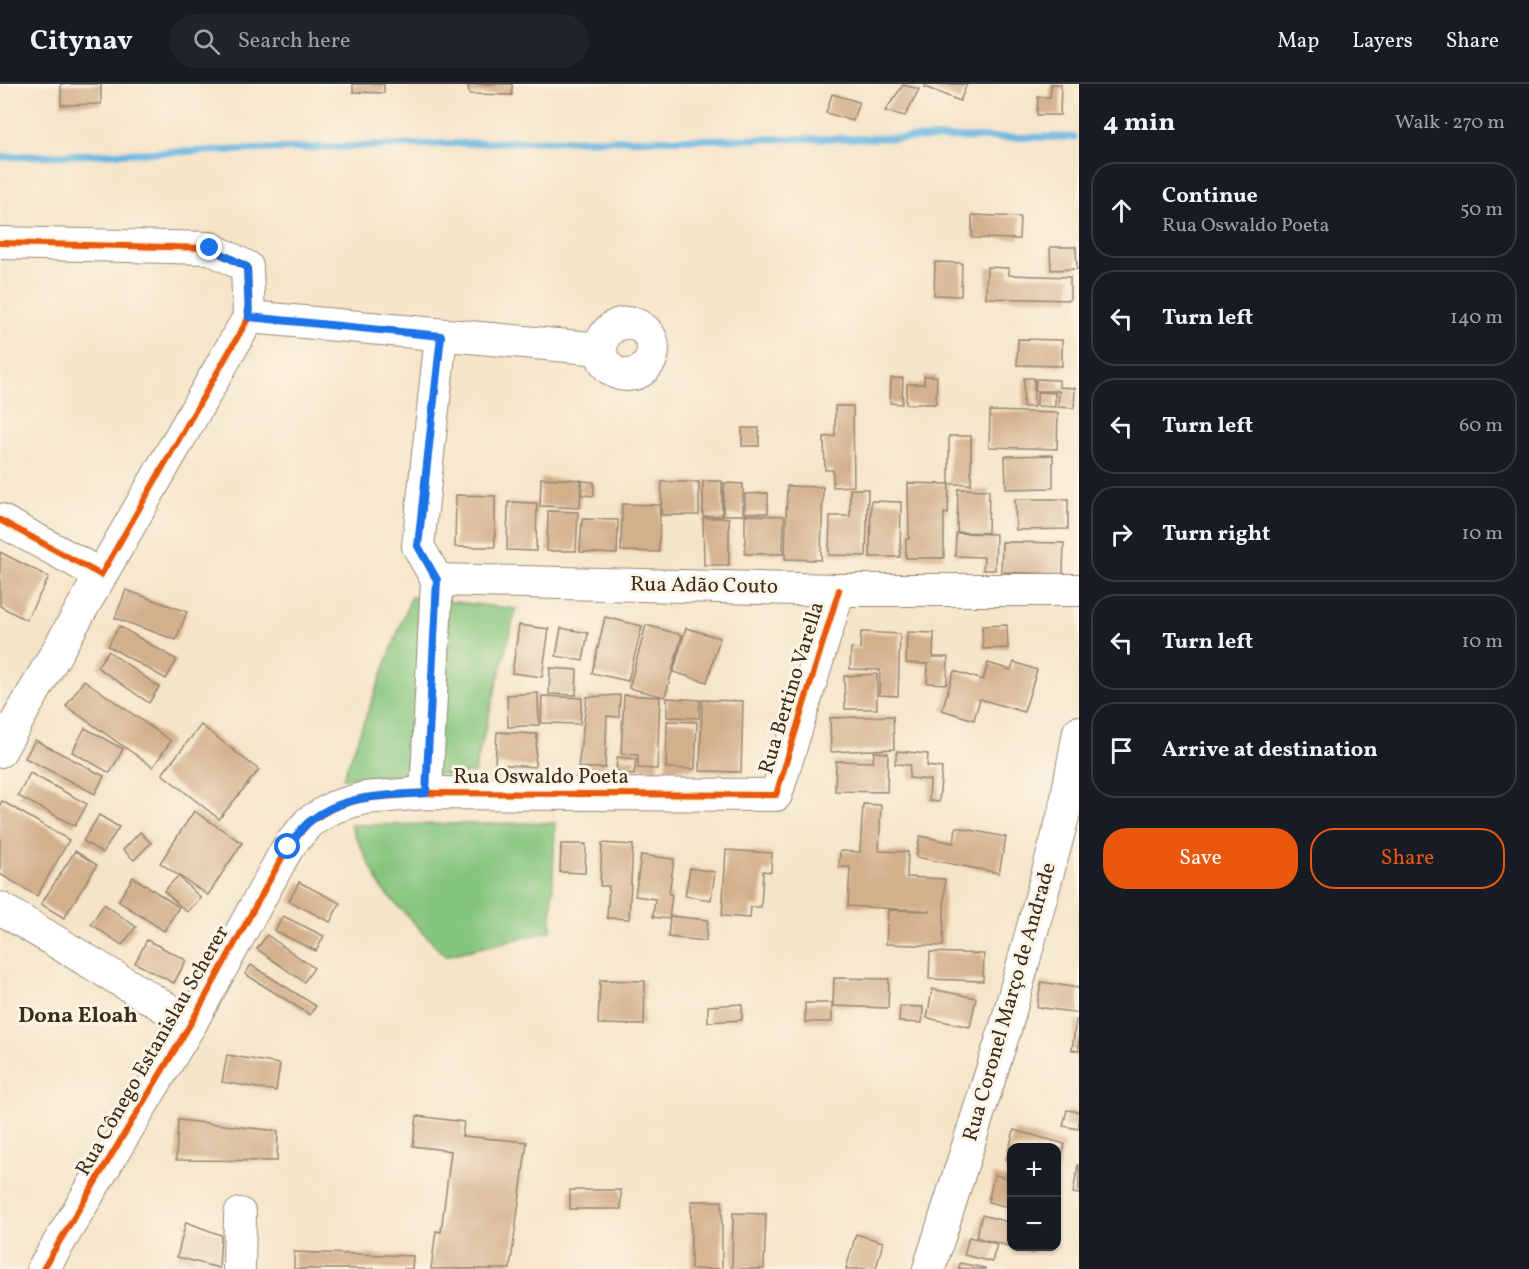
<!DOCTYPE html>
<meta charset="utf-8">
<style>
body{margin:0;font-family:Vollkorn,serif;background:#20242c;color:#f1f3f6}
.controls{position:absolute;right:18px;bottom:18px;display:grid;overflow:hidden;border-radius:12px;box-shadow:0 2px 4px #0004}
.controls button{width:54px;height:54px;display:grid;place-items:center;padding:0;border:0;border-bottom:2px solid #363941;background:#171b24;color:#f1f3f6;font:30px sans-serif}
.stop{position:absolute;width:18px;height:18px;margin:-14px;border:4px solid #1a73e8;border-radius:50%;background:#fff}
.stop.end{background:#1a73e8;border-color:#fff;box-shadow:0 2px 6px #0008}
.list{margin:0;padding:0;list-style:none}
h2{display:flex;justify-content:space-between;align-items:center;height:78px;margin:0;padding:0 24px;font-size:26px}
h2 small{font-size:20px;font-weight:400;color:#9ea1a6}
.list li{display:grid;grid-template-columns:39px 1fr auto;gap:18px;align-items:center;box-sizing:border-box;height:96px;margin:0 12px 12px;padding:0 12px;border:2px solid #363941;border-radius:24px}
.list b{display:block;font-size:22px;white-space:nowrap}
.list p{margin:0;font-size:20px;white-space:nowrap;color:#9ea1a6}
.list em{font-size:20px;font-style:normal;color:#9ea1a6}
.actions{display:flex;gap:12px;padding:18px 24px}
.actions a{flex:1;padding:14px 0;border:2px solid #ea580c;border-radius:24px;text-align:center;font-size:21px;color:#ea580c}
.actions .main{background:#ea580c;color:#fff}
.icon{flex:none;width:33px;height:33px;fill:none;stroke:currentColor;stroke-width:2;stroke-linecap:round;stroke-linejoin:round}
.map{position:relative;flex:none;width:1079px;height:1185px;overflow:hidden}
header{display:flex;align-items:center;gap:36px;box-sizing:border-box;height:84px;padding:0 30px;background:#171b24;border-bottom:2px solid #363941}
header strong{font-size:28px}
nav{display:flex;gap:33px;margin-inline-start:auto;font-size:21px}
.search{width:420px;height:54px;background:#20242c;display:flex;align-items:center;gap:15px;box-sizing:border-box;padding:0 21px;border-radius:33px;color:#9ea1a6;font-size:22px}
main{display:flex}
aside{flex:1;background:#171b24}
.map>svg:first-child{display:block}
</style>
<header>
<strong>Citynav</strong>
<div class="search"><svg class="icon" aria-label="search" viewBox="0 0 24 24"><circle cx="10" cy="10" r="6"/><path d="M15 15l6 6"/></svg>Search here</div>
<nav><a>Map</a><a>Layers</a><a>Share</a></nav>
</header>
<main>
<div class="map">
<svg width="1079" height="1185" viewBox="0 0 1079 1185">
<rect width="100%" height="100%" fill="#fcf5e5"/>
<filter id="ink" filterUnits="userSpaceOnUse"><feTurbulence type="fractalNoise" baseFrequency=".0167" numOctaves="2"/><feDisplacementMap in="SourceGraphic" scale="12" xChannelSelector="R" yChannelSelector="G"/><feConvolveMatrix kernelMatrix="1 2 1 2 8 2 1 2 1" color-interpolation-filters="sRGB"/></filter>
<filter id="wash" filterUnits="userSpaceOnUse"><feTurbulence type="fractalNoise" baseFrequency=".008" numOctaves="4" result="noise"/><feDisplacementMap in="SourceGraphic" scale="24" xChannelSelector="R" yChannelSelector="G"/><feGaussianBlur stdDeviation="1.35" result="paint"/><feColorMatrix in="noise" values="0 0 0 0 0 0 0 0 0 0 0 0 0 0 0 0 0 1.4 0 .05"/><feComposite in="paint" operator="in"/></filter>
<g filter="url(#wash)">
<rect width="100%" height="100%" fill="#f5e4c8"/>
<g fill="#84c57d" stroke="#60784e" stroke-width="1.5">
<path d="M411,513L516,525L474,689L343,694Z"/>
<path d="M555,739L551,847L445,872L382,805L350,741Z"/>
</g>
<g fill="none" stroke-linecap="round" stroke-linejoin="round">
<path stroke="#67b5e1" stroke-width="7" d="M0,73L580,56L1074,53"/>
</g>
<g id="blocks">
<g fill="#d3af8b">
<path d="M61,0H101V20L61,21Z"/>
<path d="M353,0H384V9L353,8Z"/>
<path d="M468,0H512V11L469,10Z"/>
<path d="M926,0H967L960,17L925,3Z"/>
<path d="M1051,0H1061L1060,31H1037L1038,13H1050Z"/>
<path d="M903,1L919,5L905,32L885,27Z"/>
<path d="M832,10L859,18L853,37L826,29Z"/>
<path d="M972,131L1020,133L1019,155L972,154Z"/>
<path d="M1050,163H1076L1077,185L1051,186Z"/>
<path d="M935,178L962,179L961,212L934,211Z"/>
<path d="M987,183L1009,184V191L1070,193V216L986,214Z"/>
<path d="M1018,255L1062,256V282L1017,281Z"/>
<path d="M924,292H937L936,320H906L907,300H924Z"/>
<path d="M891,294H903L902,320L890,319Z"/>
<path d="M1024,294H1034V323H1023Z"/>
<path d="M1036,295L1059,296V303L1075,304L1074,324L1058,323L1059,307H1035Z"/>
<path d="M1037,308L1055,309V323L1037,322Z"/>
<path d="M835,322H853L854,402L833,403V386H825L824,353L835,352Z"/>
<path d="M990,327L1058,329L1057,365L989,363Z"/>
<rect x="742" y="344" width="17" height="18"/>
<rect x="949" y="352" width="22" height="48"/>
<path d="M1053,371V404L1006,405L1005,372Z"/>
<path d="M541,394L581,396L580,424L540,422Z"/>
<path d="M582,397L594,398V412L582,411Z"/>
<rect x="703" y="397" width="19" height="35"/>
<path d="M662,398H699V431H661Z"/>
<path d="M724,399L743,400V431H723Z"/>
<path d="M908,399L949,400L948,430L944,429V474H906V455H909Z"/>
<path d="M787,402L823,403L821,476L785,475Z"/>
<path d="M850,405H868L866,472L829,471L830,432H850Z"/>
<path d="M958,405L989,406L988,449L957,448Z"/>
<path d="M768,409V429H745V410Z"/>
<path d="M456,411L495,412V463H455Z"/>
<path d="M1015,415H1068V445L1016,446Z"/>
<path d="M871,417L901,418L900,473H870Z"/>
<path d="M508,418L537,419L536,467L507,466Z"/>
<path d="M622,420L660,421L659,468L621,467Z"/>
<path d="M548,427L578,428L576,467H547Z"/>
<path d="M745,431L784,432L783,470H745Z"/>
<path d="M703,434H729V481H704Z"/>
<path d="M582,435L618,436L617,470L580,468Z"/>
<path d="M956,449L996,450L995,486H983L984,473L955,472Z"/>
<path d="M1002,458L1064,459L1063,490L1001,488Z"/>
<path d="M0,468L49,493L26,536L0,522Z"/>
<path d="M126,506L187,528L176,556L115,534Z"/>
<path d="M605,533L642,542L628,597L592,589Z"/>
<path d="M519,541L549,545L542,593L512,589Z"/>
<path d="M646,541L682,551L665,613L629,604Z"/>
<path d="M1007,541L1008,564L983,565L982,542Z"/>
<path d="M119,542L177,576L166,595L108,562Z"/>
<path d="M561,544L588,549L583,577L556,572Z"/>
<path d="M686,544L720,554L707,598L673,588Z"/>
<path d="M861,548L900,550L898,612L879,611L880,586L850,585L851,564L860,565Z"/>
<path d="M907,548L934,549L933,573H948L947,600L927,599L928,580L906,579Z"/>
<path d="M108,567L159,603L149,619L97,583Z"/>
<path d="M1014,578L1037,586L1024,628L980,615L974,636L942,626L954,587L983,596L988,579L1011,586Z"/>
<path d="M550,584L577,586L576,611L549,610Z"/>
<path d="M877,590V625H845L844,592Z"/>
<path d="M84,596L171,657L153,683L66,622Z"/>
<path d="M538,609L539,641L508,643L507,611Z"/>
<path d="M620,611L619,633L607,632L605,684H578L587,613Z"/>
<path d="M624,611L660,613L657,685L638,684V671L621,670Z"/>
<path d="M542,612L582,614L580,640L541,639Z"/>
<path d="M667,614L700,616L699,634L667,633Z"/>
<path d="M702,616L743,617L741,688L700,687Z"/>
<path d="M893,632L894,665L831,668L830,634Z"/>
<path d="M667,637L697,638L695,685L666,684Z"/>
<path d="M201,641L259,686L219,735L162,690Z"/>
<path d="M85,644L123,665L110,689L72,668Z"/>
<path d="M497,648L537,650L535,683L495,680Z"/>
<path d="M35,656L104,692L95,710L25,674Z"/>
<path d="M897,667L928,670L927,682L942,684L939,718L929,717L930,696L909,694L910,681L895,680Z"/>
<path d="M874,668L888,669L887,708L835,707L836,677L873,678Z"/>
<path d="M617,673L636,675L634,691L616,689Z"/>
<path d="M30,689L87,720L75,742L18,712Z"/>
<path d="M2,717L69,756L37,812L0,790V721Z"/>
<path d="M863,720L881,721L879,767L908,768L907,793L945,795L943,862L886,860L888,826L931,827L848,822L850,783H839L840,767L860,768Z"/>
<path d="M194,727L242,759L208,811L160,779Z"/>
<path d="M99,731L119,743L103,769L83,757Z"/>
<path d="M956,743L1006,753L999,789L916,773L920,752L954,759Z"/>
<path d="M140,748L151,759L134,776L123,766Z"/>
<path d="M602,759L633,761L629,835L607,834L609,802H600Z"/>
<path d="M561,760H586L585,789L560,788Z"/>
<path d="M726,766L772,769L771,788L763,787L761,823H751L750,834L722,832Z"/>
<path d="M75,767L97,781L64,834L41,820Z"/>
<path d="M641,771L674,775L669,810L672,811L669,835L653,833L655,815L635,812Z"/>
<path d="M690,784L715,788L711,816L685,812Z"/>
<path d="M178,792L201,814L187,828L164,807Z"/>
<path d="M133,793L179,823L164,847L118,817Z"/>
<path d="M299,798L340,819L330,838L289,817Z"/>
<path d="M104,820L136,843L122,861L91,840Z"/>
<path d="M283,832L324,852L316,867L275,847Z"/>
<path d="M670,832L708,836L706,857L668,853Z"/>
<path d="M267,851L314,884L304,898L257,865Z"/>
<path d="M147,856L186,876L174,899L135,879Z"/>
<path d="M930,868L984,870L983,897L929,895Z"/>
<path d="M251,881L316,922L310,931L245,890Z"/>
<path d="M834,894L889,895L888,924L833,922Z"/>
<path d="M600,896L645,897L644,941L598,940Z"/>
<path d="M1041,898L1079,904V929L1037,923Z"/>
<path d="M932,905L976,914L970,943L927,934Z"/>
<rect x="805" y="919" width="27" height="19"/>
<path d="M742,920V936L708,938V922Z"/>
<path d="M900,922L923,923L922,939L899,938Z"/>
<path d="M1076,936H1079V967L1072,966Z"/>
<path d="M227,971L280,980L276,1007L222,998Z"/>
<path d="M1067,1026L1079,1028V1045L1063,1042Z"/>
<path d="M417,1032L464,1038L462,1052L527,1058L510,1185H431L436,1147L441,1148L451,1067L413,1062Z"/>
<path d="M178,1036L278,1047L277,1077L176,1076Z"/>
<path d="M1014,1046L1065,1060L1057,1089L1056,1064H1012V1078L1006,1076Z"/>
<path d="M1078,1081H1079V1110L1073,1109Z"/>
<path d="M994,1091L1012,1095V1124L988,1118Z"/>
<rect x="570" y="1106" width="51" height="19"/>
<rect x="691" y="1117" width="31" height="68"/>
<path d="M733,1129L766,1130L764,1185H732Z"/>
<path d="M982,1131L1012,1139V1163L976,1153Z"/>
<path d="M186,1138L221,1151L219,1184L177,1173Z"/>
<path d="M856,1150L883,1158L876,1185H846Z"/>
<path d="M969,1153L997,1160L992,1178L964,1171Z"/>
<path d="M1013,1162H1034L1032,1169Z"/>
<path d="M294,1168L413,1172L412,1185H294Z"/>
<path d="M960,1179L985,1184V1185H959Z"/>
</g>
</g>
</g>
<g filter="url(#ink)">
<use href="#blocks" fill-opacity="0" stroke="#988773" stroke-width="1.5"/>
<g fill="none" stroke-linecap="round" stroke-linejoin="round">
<g stroke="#988773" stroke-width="34">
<g id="minor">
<path d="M0,159L210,164L247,183L249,233L101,491L0,436"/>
<path d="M249,233L601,265"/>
<circle cx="627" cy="265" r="26"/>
<path d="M437,496L839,506H1079"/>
<path d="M0,667L101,491"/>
<path d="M426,709L437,496L418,462L441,252"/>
<path d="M0,824L191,939"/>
<path d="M43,1185L191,939L288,763L309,738L334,723L364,714L426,709L776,711L839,506"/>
<path d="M239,1185L240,1130"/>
<path d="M929,1185L1006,942L1064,729L1079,648"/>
</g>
</g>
<use href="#minor" stroke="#fff" stroke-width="32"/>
<g stroke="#fcf5e5" stroke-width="10">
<g id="cycleway">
<path d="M0,159L210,164L247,183L249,233L101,491L0,436"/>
<path d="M43,1185L191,939L288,763L309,738L334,723L364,714L426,709L776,711L839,506"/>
</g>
</g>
<use href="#cycleway" stroke="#e8590c" stroke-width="6"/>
</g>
</g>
<g fill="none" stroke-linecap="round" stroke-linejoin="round" filter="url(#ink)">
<path stroke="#1a73e8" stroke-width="8" d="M210,164L247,183L249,233L441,252L418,462L437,496L426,709C386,712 341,710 309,738C301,744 295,755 288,763"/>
</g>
<g text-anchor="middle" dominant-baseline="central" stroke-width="6" stroke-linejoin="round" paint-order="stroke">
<g font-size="21" fill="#3b2a1e" stroke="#fcf5e5">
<text transform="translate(704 502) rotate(1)">Rua Adão Couto</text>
<text transform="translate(792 604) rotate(-73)">Rua Bertino Varella</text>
<text x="541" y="693">Rua Oswaldo Poeta</text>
<text transform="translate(1010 918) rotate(-74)">Rua Coronel Março de Andrade</text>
<text transform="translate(153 967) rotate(-60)">Rua Cônego Estanislau Scherer</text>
</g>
<g font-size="22" font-weight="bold" fill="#3b2a1e" stroke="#fcf5e5">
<text x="78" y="932">Dona Eloah</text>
</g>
</g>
</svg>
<div class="controls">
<button>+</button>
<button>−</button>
</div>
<div class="stop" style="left:288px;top:763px"></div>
<div class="stop end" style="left:210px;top:164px"></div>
</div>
<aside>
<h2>4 min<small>Walk · 270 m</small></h2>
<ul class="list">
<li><svg class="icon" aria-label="ahead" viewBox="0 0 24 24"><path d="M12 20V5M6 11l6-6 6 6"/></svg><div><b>Continue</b><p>Rua Oswaldo Poeta</p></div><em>50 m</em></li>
<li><svg class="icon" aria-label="left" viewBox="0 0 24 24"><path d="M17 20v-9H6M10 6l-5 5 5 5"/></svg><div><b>Turn left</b></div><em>140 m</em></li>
<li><svg class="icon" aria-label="left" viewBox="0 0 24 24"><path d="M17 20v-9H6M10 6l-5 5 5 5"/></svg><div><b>Turn left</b></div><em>60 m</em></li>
<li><svg class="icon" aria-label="right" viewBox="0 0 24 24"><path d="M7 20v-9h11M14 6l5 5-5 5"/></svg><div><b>Turn right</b></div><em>10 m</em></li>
<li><svg class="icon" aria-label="left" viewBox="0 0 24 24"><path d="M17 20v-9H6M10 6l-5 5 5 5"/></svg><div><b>Turn left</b></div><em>10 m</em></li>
<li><svg class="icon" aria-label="arrive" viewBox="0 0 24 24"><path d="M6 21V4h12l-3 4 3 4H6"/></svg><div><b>Arrive at destination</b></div></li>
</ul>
<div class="actions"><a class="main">Save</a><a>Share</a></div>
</aside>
</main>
